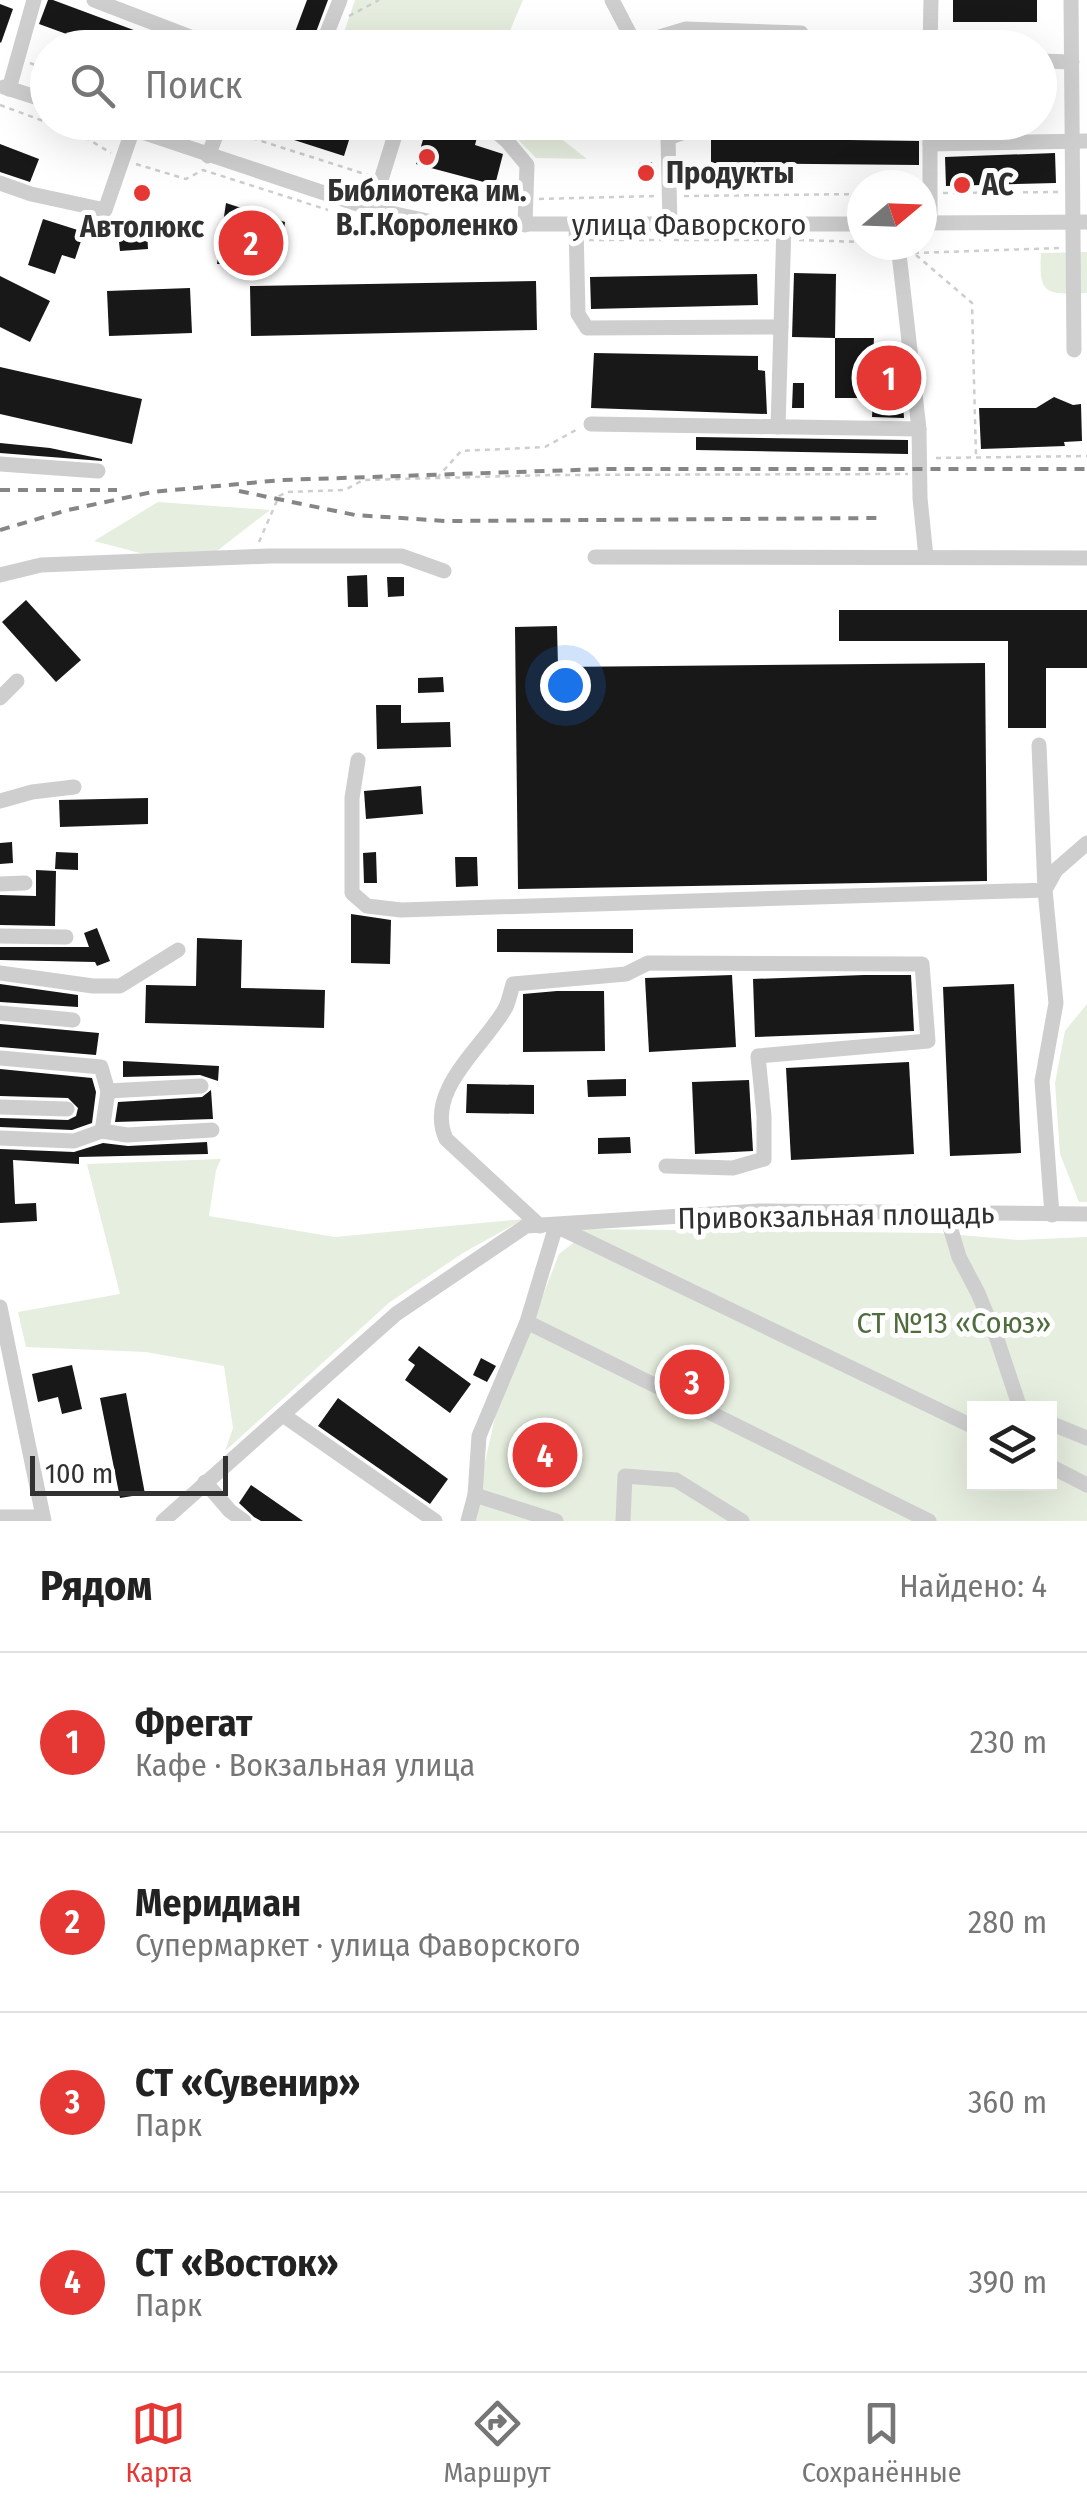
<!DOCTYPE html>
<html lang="ru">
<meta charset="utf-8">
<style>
body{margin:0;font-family:"Fira Sans Condensed",sans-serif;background:#f6f6f6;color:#222}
.controls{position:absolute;right:30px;bottom:30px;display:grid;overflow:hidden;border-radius:0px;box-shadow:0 10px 40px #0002}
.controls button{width:90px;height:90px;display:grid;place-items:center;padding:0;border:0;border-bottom:2px solid #e0e0e0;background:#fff;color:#222;font:50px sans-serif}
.compass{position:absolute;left:847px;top:170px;width:90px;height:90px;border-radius:50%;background:#fff;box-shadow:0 10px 40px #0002;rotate:71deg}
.scale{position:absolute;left:30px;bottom:25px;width:198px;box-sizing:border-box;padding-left:10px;border:5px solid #313131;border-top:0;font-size:28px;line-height:35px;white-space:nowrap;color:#313131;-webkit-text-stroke:8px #fff;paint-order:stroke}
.you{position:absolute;left:565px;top:685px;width:35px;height:35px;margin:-25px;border:8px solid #fff;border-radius:50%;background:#1a73e8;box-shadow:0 0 0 15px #1a73e833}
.badge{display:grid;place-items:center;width:65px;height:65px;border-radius:50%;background:#e53835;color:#fff;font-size:32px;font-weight:700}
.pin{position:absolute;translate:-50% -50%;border:5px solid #fff;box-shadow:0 2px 10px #0006}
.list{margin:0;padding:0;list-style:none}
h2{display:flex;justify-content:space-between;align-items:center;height:130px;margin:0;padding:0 40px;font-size:42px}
h2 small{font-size:32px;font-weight:400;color:#767676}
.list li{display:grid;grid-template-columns:65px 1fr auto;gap:30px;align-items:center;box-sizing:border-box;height:180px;padding:0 40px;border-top:2px solid #e0e0e0}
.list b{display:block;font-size:38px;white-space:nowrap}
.list p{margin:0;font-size:32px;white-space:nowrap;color:#767676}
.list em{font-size:32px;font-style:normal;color:#767676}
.icon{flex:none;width:55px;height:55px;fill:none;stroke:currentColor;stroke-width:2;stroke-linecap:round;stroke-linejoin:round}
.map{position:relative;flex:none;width:1087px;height:1521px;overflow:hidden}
.search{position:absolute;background:#fff;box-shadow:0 10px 40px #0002;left:30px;right:30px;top:30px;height:110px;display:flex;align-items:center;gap:25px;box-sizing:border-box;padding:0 35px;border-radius:55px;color:#767676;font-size:38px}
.sheet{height:850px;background:#fff}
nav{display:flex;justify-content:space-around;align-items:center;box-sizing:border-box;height:140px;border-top:2px solid #e0e0e0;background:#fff;font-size:28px;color:#767676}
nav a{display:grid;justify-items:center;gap:5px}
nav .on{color:#e53835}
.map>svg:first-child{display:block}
</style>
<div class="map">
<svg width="1087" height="1521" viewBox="0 0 1087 1521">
<rect width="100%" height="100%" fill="#fff"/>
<g fill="#e6eedf" fill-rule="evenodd">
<path d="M355,0H523L503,47H339Z"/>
<path d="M502,123H541L587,159L536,158Z"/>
<path d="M1087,252V293C1048,294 1038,297 1041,253Z"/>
<path d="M158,502L270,510L209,557L144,554L94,541Z"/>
<path d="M1087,1004V1202H1079L1060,1154L1055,1083L1065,1031Z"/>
<path d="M221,1159L216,1170L209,1216L335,1237L524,1219L463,1253L390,1302L225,1451L233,1428L224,1366L146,1352L26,1347L18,1312L120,1294L87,1164Z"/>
<path d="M580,1229L938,1233L1019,1240L1087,1237V1521H472L495,1417L559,1254L577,1240ZM974,1408H1050V1484H974Z"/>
</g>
<g fill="#181818">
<path d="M48,0H53L182,48H105L39,24Z"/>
<path d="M307,0H328L310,48H289Z"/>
<rect x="953" y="0" width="84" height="22"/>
<path d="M0,4L13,9L1,43L0,42Z"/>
<path d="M816,33L917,34V48H816Z"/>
<path d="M268,122H347L354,124L344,156L266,131Z"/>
<path d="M428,122H445L478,133L475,145L503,154L495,185L416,164Z"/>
<path d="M711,138L919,141V165L711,163Z"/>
<path d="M0,144L39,159L30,182L0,172Z"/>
<path d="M1055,153L1056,183L946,186L945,157Z"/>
<path d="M652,162L654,182L641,183L639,163Z"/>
<path d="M138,183L151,187L146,203L134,200Z"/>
<path d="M226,203L285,222L279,265L217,264Z"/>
<path d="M43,219L84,232L75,259L62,255L55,274L28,265Z"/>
<path d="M147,231L148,249L120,251L118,233Z"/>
<path d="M794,273L836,274L835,338L792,337Z"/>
<path d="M757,274L758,305L591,309L590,277Z"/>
<path d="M0,276L50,301L30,342L0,327Z"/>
<path d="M536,281L537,330L251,336L250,286Z"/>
<path d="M190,288L192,333L109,336L107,291Z"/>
<path d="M835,338H874L873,358H900L904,418L872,417L873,398H835Z"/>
<path d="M594,353L758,356V370L765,371L767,414L591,408Z"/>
<path d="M0,367L142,399L132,444L0,414Z"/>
<path d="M793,383H804V408H792Z"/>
<path d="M1054,397L1073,405L1081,404L1082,441L1064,442L1065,446L981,449L979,408H1036Z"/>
<path d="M696,437L908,440V454L696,450Z"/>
<path d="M0,443L50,448L102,459V461L0,453Z"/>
<path d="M367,575L368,607H348L347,576Z"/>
<path d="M387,577H404V596L388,597Z"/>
<path d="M26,600L81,660L56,682L2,622Z"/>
<path d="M839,610H1087V668H1046V728H1008V641H839Z"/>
<path d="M557,626L558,667L985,663L987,881L518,889L515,627Z"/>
<path d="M443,677L444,692L418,693V678Z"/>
<path d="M376,705H401V723L450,722L451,747L377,749Z"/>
<path d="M421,786L423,814L366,819L364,791Z"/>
<path d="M148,798V824L60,827L59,800Z"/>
<path d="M12,842L13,863L0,864V843Z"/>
<path d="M56,852L78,853V870L55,869Z"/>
<path d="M376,852L377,883H364L363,853Z"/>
<path d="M455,857H477L478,886L456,887Z"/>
<path d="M36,870L56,871L55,926L0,925V895L36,896Z"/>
<path d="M351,914L391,920L390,964L351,963Z"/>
<path d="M97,928L110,961L97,966L95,962L0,960V947H89L84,933Z"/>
<path d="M497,929H633V953L497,952Z"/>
<path d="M197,938L242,940L241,988L325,990L324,1028L145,1023L146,985L196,986Z"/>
<path d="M732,975L736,1047L649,1052L645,978Z"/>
<path d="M864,975H911L914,1031L755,1037L753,979Z"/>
<path d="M0,984L78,995V1007L0,1002Z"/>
<path d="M1014,984L1021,1153L950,1156L943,987Z"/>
<path d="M557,991H604L605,1051L523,1052V994Z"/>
<path d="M0,1024L99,1033L96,1055L0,1047Z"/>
<path d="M123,1061L219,1066L218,1081L200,1075L123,1077Z"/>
<path d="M909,1062L914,1154L791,1160L786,1068Z"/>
<path d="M0,1069L92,1078L96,1092L92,1123L72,1130L0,1127V1118L68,1120L76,1116L78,1108L68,1098L0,1096Z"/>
<path d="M626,1079V1096L588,1097L587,1080Z"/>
<path d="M749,1080L753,1151L695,1154L692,1082Z"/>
<path d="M467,1084L534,1085V1114L466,1113Z"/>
<path d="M211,1090L213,1119L115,1122L118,1102L202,1097Z"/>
<path d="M630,1137L631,1153L598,1154V1138Z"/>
<path d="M207,1142L208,1154L79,1157V1164L13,1160L15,1204L36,1203L37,1221L0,1223V1149L74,1152L103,1143L128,1146Z"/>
<path d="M419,1346L471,1384L450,1413L405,1380L415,1365L408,1360Z"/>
<path d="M481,1358L496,1366L487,1382L473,1375Z"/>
<path d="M72,1365L82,1409L62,1414L58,1397L38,1402L32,1374Z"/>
<path d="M126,1393L145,1494L120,1498L100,1398Z"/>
<path d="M338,1398L448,1479L430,1504L318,1426Z"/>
<path d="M251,1485L303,1521H261L254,1517L239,1503Z"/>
</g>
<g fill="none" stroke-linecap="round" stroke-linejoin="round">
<g stroke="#cecece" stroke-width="2.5" stroke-dasharray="5 5" stroke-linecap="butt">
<path d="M349,16L379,0"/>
<path d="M30,63L48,70"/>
<path d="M0,105L46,122"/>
<path d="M48,122L78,133L111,153"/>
<path d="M233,132L368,175"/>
<path d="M136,164L186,179L203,170L328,210"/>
<path d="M395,182L511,197"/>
<path d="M943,193L1060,192"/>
<path d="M684,196L862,194"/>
<path d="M539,199L656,196"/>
<path d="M589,240H666"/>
<path d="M674,240H771"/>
<path d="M799,240L862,242"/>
<path d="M873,245L878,253H886"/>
<path d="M914,253L1061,248"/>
<path d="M916,255L972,303L976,457"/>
<path d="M936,458L1087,456"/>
<path d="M437,478L461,451L545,447L576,430"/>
<path d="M259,542L279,496L287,492L345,490L363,480L550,475L908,474"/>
</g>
<g stroke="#cecece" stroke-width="15">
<path d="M94,0L219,48"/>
<path d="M612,0L637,48"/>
<path d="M1071,0L1074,350"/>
<path d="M321,48L340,0"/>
<path d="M650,48L653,39L686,29L801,33V48"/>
<path d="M930,48L931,0"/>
<path d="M1040,61L1072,62"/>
<path d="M4,87L48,101"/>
<path d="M9,89L34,0"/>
<path d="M112,122L372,209L442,224H862"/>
<path d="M485,122L507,141L527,165L525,225"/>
<path d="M664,122L668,138L670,225"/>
<path d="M930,122V223"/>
<path d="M668,138L713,122"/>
<path d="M930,144L1087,141"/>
<path d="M208,156L221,122"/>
<path d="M0,183L31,194L105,210L135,123"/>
<path d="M372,209L399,122"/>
<path d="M922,223L1087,222"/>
<path d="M576,225L578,314L587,328L781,327"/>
<path d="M898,245L919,429L920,498L926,557"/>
<path d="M591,424L919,429"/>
<path d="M778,427L784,225"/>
<path d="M0,464L98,471"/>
<path d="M595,557L1087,558"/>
<path d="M0,575L41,565L270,556H402L444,571"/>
<path d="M0,698L17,681"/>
<path d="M358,760L352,798V893L367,906L401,910L1045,890L1039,745"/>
<path d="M0,801L32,792L74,787"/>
<path d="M0,884L25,883"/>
<path d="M0,936L66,937"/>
<path d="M0,973L93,986H120L178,950"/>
<path d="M0,1013L73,1020"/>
<path d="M0,1058L101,1067L108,1091L201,1086"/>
<path d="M108,1091L102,1131L127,1135L212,1130"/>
<path d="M0,1107L67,1109"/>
<path d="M0,1138L74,1141L102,1131"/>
<path d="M946,1213L959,1257L978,1293L997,1339L1020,1408"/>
<path d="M1052,1215L1042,1081L1056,1003L1045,890L1056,870L1087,843"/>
<path d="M540,1226L446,1139C424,1090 485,1046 506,1007C509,1000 511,991 513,984L626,974L648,963L922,964L928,1041L758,1056L764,1116V1159L733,1168L666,1166"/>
<path d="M0,1307L44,1521"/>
<path d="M527,1322L929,1521"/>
<path d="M283,1415L435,1521"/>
<path d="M1050,1423L1087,1438"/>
<path d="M1050,1466L1087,1485"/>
<path d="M205,1482L230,1511L244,1521"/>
<path d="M475,1495L556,1521"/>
<path d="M0,1517H43"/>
<path d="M163,1521L396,1314L526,1226L759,1211L1087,1214"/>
<path d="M468,1521L475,1495L479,1436L527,1322L556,1226L974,1427"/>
<path d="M623,1521L625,1476L676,1480L742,1521"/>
</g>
<g stroke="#868686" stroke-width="4" stroke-dasharray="10 8" stroke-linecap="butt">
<path d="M0,490H117"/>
<path d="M239,491L355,515L446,521L878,518"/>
<path d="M0,530L68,510L152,492L282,480L604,469H1087"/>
</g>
</g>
<g fill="#e53835" stroke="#fff" stroke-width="4">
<circle cx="427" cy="157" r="10"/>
<circle cx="646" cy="173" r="10"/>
<circle cx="962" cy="185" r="10"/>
<circle cx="142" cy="193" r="10"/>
</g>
<g text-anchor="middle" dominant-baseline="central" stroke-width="10" stroke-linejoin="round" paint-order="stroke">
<g font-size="30" font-weight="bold" fill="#313131" stroke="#fff" text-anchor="start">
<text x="666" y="173">Продукты</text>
<text x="982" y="185">АС</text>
<text x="427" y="191" text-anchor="middle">Библиотека им.<tspan x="427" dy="34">В.Г.Короленко</tspan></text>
<text x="142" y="227" text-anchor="middle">Автолюкс</text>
</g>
<g font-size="30" fill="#313131" stroke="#fff">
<text x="689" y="225">улица Фаворского</text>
<text transform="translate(836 1216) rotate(-1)">Привокзальная площадь</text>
</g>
<g font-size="30" fill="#506d3e" stroke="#fff">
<text x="954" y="1323">СТ №13 «Союз»</text>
</g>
</g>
</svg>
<div class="controls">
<button><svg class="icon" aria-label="layers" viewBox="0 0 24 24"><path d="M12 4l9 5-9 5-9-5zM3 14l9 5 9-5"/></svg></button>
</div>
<svg class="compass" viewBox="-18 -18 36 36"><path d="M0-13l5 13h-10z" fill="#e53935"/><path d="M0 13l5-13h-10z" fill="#767676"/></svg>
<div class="scale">100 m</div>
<div class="you"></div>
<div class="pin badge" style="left:889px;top:378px">1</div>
<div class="pin badge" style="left:251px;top:243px">2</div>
<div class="pin badge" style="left:692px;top:1382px">3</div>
<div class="pin badge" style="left:545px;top:1455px">4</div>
<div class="search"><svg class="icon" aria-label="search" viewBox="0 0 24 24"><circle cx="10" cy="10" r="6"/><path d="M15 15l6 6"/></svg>Поиск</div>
</div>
<section class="sheet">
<h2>Рядом<small>Найдено: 4</small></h2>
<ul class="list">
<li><span class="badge">1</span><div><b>Фрегат</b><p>Кафе · Вокзальная улица</p></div><em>230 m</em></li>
<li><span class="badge">2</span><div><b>Меридиан</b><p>Супермаркет · улица Фаворского</p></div><em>280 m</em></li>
<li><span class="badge">3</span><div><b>СТ «Сувенир»</b><p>Парк</p></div><em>360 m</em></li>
<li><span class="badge">4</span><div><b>СТ «Восток»</b><p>Парк</p></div><em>390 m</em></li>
</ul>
</section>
<nav>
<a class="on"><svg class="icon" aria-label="map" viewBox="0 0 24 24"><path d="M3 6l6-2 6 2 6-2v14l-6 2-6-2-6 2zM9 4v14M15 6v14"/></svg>Карта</a>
<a><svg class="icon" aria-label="directions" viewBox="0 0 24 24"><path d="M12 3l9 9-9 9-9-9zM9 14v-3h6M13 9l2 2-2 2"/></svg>Маршрут</a>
<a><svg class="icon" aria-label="saved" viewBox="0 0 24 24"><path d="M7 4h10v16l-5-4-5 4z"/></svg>Сохранённые</a>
</nav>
